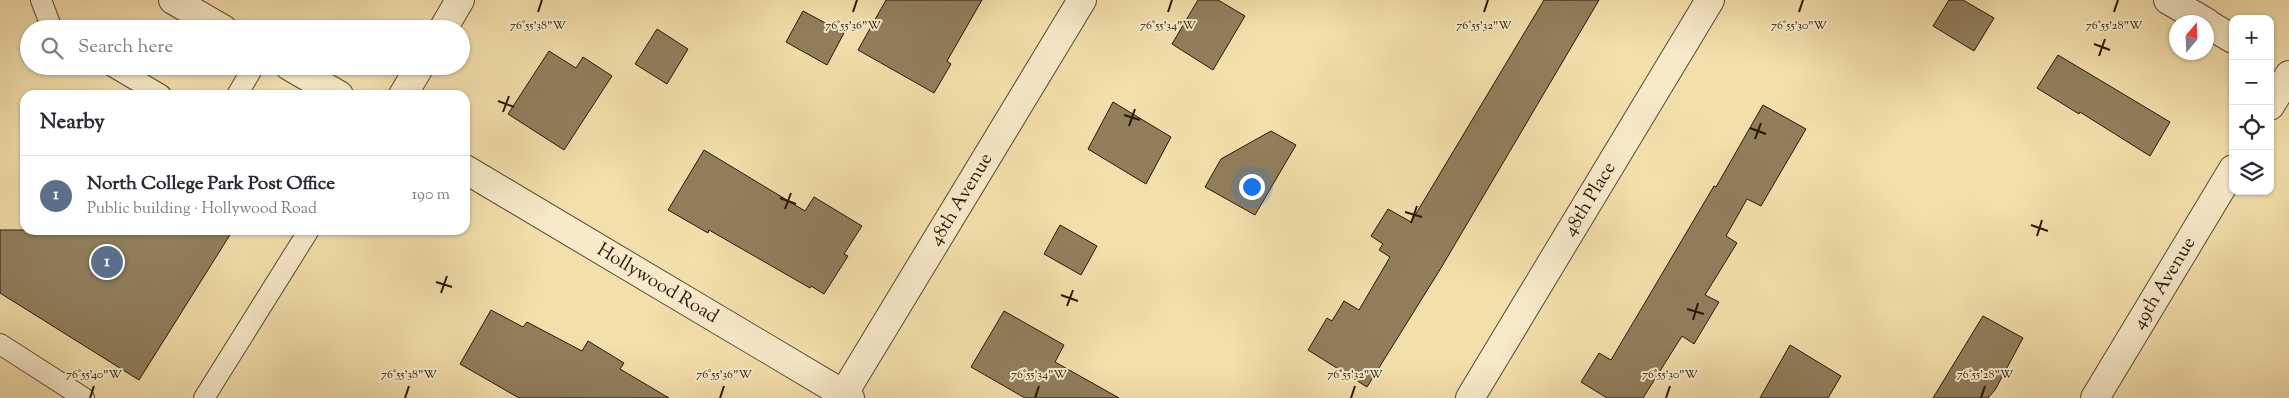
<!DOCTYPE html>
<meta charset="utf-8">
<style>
body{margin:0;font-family:"Sorts Mill Goudy",serif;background:#f2f2f3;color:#2b2b33}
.controls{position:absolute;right:15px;top:15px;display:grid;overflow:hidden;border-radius:10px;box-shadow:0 1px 4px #0004}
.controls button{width:45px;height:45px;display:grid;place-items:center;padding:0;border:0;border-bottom:1px solid #e1e1e2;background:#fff;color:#2b2b33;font:25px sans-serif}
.compass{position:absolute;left:2169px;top:15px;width:45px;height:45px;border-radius:50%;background:#fff;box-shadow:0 1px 4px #0004;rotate:19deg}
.you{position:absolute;left:1251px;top:186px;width:18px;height:18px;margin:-12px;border:4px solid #fff;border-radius:50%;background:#1a73e8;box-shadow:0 0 0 8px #1a73e833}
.badge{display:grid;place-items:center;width:32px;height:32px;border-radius:50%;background:#8f2418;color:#fff;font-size:16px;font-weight:700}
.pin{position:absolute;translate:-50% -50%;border:2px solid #fff;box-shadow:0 1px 5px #0006}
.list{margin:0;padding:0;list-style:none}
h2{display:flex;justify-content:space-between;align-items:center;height:65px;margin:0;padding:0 20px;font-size:21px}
h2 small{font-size:16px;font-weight:400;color:#7c7c81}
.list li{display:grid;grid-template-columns:32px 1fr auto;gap:15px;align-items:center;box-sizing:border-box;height:80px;padding:0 20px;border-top:1px solid #e1e1e2}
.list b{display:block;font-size:19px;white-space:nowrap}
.list p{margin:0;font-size:16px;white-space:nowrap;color:#7c7c81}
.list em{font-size:16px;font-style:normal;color:#7c7c81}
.icon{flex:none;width:28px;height:28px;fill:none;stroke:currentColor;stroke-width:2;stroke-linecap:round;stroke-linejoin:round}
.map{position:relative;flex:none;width:2289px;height:398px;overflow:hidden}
.search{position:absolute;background:#fff;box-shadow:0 1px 4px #0004;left:20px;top:20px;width:450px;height:55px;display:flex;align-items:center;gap:12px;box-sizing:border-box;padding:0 18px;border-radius:28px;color:#7c7c81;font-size:19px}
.panel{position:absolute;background:#fff;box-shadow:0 1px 4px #0004;left:20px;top:90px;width:450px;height:145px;border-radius:15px}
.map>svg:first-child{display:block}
</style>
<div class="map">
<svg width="2289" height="398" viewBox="0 0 2289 398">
<rect width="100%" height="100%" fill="#f3dfac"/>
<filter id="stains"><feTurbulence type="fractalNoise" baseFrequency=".004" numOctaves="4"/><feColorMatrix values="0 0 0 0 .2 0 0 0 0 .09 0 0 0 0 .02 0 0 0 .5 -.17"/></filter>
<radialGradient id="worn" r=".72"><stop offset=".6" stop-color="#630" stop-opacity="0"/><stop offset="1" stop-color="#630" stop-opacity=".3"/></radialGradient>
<g fill="#917f5c" stroke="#271806">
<path d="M886,0H982L947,61L951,64L934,93L858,50Z"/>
<path d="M1198,0H1218L1245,16L1213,70L1172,44Z"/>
<path d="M1544,0H1599L1441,268L1367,387L1308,350L1327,318L1332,321L1344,301L1359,310L1390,257L1379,250L1383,244L1371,236L1388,209L1411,222Z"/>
<path d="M1949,0H1963L1994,18L1974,51L1933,26Z"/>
<path d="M803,11L844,33L827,65L786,42Z"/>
<path d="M657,29L688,49L667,84L635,64Z"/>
<path d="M549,51L576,68L583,57L612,76L564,150L508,114Z"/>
<path d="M2058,55L2170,122L2150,156L2080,112L2079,114L2037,88Z"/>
<path d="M1113,102L1171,137L1146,184L1088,149Z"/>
<path d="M1763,105L1806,129L1761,206L1747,199L1726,236L1737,243L1705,295L1719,302L1694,344L1682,336L1643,398H1607L1581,382L1599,353L1611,360L1714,186L1716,187Z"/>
<path d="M1271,131L1296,145L1255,215L1205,187L1221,159Z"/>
<path d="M704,150L805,211L814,197L862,226L844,254L848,256L824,294L811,286L810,288L709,230L708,233L668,210Z"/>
<path d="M1060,225L1097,246L1081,275L1044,254Z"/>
<path d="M0,230H233L139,380L0,293Z"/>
<path d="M491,310L523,327L527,322L582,351L588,341L624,363L620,369L669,398H519L460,364Z"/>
<path d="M1004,311L1064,345L1055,362L1119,398H1025L971,367Z"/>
<path d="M1983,316L2023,338L1995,390L1988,398H1933Z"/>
<path d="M1790,345L1841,376L1828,398H1760Z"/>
</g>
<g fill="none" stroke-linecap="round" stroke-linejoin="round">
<g stroke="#5a4a30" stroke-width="22">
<g id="service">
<path d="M41,0L52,29"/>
<path d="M112,66L161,95"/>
<path d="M237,95L254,66"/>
<path d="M0,344L84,398"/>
<path d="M204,398L309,230"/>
</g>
</g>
<g stroke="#5a4a30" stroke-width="30">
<g id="minor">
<path d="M173,0L223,29"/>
<path d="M2168,0L2206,22"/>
<path d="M2206,23L2233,39"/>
<path d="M443,29L460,0"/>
<path d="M289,66L339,95"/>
<path d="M403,95L420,66"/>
<path d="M2270,106L2289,75"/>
<path id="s1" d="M465,169L850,398"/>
<path id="s2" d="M841,398L1082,0"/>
<path id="s3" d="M1470,398L1710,0"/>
<path id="s4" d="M2095,398L2233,169"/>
</g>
</g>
<use href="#service" stroke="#f7eac9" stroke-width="20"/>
<use href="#minor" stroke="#f7eac9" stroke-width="28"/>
</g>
<path fill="none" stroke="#271806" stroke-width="2" d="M538,12L542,0M853,12L857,0M1168,12L1172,0M1484,12L1488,0M1799,12L1803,0M2114,12L2118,0M2094,44L2110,50M2099,56L2105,39M498,101L514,107M503,112L509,96M1124,115L1140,120M1129,126L1135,109M1750,128L1766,134M1755,139L1761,123M780,198L796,204M785,209L791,193M1405,212L1422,217M1411,223L1417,206M2031,225L2048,231M2037,236L2042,220M436,282L452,287M441,293L447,276M1061,295L1078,301M1067,306L1073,290M1687,309L1704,314M1693,320L1698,303M90,398L94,386M405,398L409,386M720,398L724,386M1035,398L1039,386M1351,398L1355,386M1666,398L1670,386M1981,398L1985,386"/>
<g text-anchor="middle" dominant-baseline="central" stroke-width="4" stroke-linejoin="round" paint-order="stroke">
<g font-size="19" fill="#271806" stroke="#f7eac9">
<text stroke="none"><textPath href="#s2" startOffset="232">48th Avenue</textPath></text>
<text stroke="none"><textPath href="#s3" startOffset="232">48th Place</textPath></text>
<text stroke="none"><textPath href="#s1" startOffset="224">Hollywood Road</textPath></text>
<text stroke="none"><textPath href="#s4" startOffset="134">49th Avenue</textPath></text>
</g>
</g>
<g font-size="12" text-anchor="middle" fill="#271806" stroke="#f7eac9" stroke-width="4" stroke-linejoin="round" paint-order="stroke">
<text x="538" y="29">76°55'38"W</text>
<text x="853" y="29">76°55'36"W</text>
<text x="1168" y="29">76°55'34"W</text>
<text x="1484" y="29">76°55'32"W</text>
<text x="1799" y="29">76°55'30"W</text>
<text x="2114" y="29">76°55'28"W</text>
<text x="94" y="378">76°55'40"W</text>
<text x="409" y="378">76°55'38"W</text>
<text x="724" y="378">76°55'36"W</text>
<text x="1039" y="378">76°55'34"W</text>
<text x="1355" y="378">76°55'32"W</text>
<text x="1670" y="378">76°55'30"W</text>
<text x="1985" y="378">76°55'28"W</text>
</g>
<rect width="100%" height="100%" filter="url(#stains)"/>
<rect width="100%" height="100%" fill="url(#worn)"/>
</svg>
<div class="controls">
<button>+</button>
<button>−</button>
<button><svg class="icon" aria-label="locate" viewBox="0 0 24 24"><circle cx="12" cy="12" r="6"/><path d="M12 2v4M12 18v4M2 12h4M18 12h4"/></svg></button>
<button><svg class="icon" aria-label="layers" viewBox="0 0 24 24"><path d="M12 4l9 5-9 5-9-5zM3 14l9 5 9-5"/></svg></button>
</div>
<svg class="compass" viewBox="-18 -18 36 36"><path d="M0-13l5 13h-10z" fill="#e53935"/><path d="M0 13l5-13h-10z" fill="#7c7c81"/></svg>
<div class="you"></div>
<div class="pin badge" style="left:107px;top:262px;background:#5c6f8a">1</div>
<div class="search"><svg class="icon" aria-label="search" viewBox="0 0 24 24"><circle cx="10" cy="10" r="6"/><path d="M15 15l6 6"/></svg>Search here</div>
<section class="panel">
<h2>Nearby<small></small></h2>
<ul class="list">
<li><span class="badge" style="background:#5c6f8a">1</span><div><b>North College Park Post Office</b><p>Public building · Hollywood Road</p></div><em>190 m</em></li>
</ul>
</section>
</div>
